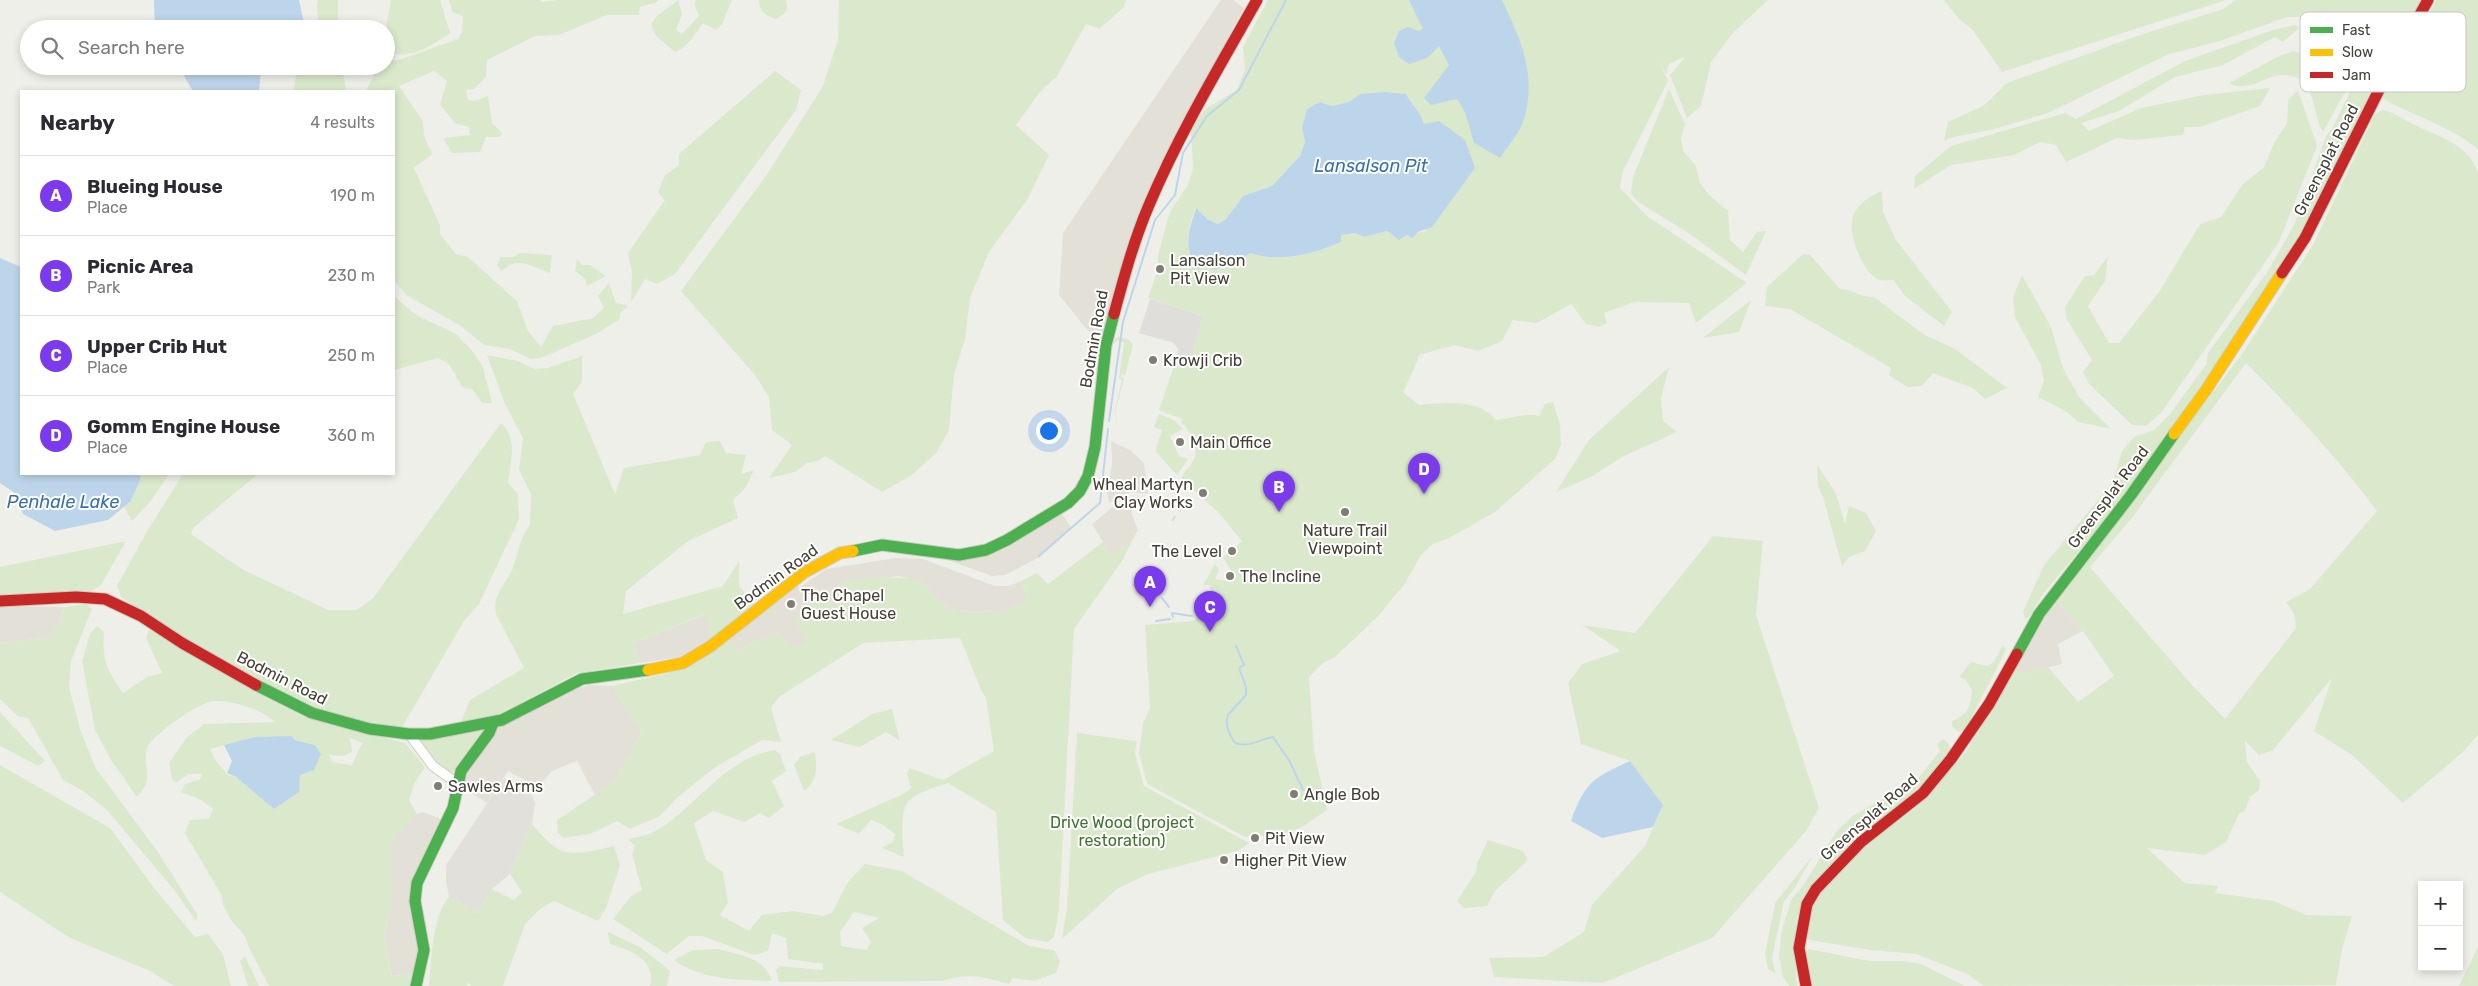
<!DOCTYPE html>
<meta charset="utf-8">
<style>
body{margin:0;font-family:Rubik,sans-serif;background:#f7f7f7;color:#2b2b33}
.controls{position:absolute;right:15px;bottom:15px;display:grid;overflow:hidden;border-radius:0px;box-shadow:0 2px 8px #0003}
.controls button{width:45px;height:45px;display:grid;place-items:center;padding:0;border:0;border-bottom:1px solid #e1e1e2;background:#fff;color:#2b2b33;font:25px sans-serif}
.you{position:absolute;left:1048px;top:430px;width:18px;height:18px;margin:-12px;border:4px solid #fff;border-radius:50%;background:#1a73e8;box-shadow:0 0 0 8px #1a73e833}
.badge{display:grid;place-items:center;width:32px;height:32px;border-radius:50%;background:#7c3aed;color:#fff;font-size:16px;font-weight:700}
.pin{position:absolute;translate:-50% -41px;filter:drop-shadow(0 1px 2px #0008)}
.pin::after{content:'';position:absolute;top:26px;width:18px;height:15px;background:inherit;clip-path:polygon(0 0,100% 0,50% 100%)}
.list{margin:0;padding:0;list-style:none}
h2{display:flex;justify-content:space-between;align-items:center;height:65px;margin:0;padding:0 20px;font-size:21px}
h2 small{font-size:16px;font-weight:400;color:#7c7c81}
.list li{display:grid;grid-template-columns:32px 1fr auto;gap:15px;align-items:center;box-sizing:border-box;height:80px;padding:0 20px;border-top:1px solid #e1e1e2}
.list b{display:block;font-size:19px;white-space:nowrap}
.list p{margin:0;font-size:16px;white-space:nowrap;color:#7c7c81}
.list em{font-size:16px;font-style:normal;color:#7c7c81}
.icon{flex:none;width:28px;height:28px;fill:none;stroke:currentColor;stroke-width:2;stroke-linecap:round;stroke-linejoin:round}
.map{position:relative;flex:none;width:2478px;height:986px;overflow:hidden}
.search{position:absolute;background:#fff;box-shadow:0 2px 8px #0003;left:20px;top:20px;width:375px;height:55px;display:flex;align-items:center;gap:12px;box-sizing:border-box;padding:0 18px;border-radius:28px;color:#7c7c81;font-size:19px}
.panel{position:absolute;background:#fff;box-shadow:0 2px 8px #0003;left:20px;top:90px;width:375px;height:385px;border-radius:0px}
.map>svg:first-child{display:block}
</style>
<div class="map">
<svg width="2478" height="986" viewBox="0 0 2478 986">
<rect width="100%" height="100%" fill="#efefea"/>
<g fill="#e3e1d7">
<path d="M1221,0H1233L1244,8L1155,174L1109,308L1098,380L1090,333L1059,295L1063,233Z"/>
<path d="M1111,441L1130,450L1144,463L1148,494L1130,492L1109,503L1107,492L1112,464Z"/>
<path d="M1130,499L1139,503L1131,512L1138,530L1132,541L1112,557L1092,524L1115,505Z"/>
<path d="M1062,513L1071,528L1040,557L1005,575L992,576L942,558H952Z"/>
<path d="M896,558L923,559L995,586H1009L1021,581L1028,601L1001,612L956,611L941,603L921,582L908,578L898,576L843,582L839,599L829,605L809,602L813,609L809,642L794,649L778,632L753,642L739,651L729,640L796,584L799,588L826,569Z"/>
<path d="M2059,603L2083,631L2058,644L2062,664L2020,674L2013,668L2047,608Z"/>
<path d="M0,606L65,607L52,637L0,643Z"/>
<path d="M706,614L712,640L687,656L640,663L633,643Z"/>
<path d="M589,685L612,686L642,732L615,781L595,795L577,761L552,771L538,787L508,771L487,803L463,788L468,766L499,725L544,706L573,690Z"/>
<path d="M423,812L444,820L416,876L420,951L415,974L392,976L384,937L391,906V840L417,814Z"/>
</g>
<path fill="#e2e0db" d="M504,778L531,793L535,803L532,824L510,874L492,889L477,913L449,897L446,881V865Z"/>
<g fill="#dae9cc" fill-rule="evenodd">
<path d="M318,0H338V29H316C321,20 315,10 318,0Z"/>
<path d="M391,0H440L450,33C434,44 409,61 389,52L386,28Z"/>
<path d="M449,0H540L542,2L557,0H658L657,2L640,7L639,15H607L559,35L535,36L487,60L486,77L474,89L466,90L468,100L474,101L488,96L492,123L502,133L500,137H486L480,152L452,153L443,138L470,135L469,127L455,123L440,105L447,81L434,71L399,86L423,121L424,136L432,154L414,168L440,225V234L456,254L468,257L517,301L528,331L541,347L553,326L593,318L604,308L598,296L609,283L616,303L628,306L620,313V319L596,334L541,358L531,359L510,349L484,345L461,326L406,295L394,280V91H367V89L378,66H386V61L399,60L458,39L462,32L463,16L452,12Z"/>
<path d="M678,0L682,14L676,30L682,34L699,16L694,3L697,0H732L722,24L716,30L703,23C695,34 688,47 675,52L656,36L651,24L656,17Z"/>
<path d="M759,0H786C790,10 783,15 776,19C766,16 758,11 759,0Z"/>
<path d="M839,0H1126L1123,8L1099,29L1086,24L1057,76L1040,92L1016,125L1049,155L1027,200L989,252L970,298L965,339L954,375L949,430L937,452L912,475L882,492L825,456L818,461L807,463L795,472L769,478L792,445L772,430L769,397L755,375L681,291L768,173L823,86L838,40Z"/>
<path d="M1268,0H1768L1733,33L1711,62L1701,106L1687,118L1670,75L1686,56L1669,64L1666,74L1659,61L1668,81L1623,171L1620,188L1647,216L1747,283L1696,323L1689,303L1635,302L1604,313L1607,323L1599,327L1586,324L1571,304L1537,323L1513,320L1502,341L1478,351L1454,345L1419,355C1415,369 1409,379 1403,392L1419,405C1445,403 1478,398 1496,420C1511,419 1525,412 1539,416L1545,404L1553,402L1560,424L1561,445L1555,459L1495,512L1449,538L1433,544L1421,555L1404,585L1378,616L1335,657L1323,663L1309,677L1314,751L1327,810L1305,825L1270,842L1261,835L1245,837L1147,784L1139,753L1143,723L1150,708L1145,625L1193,621C1198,615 1206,614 1208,607C1210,601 1208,596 1211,590L1209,585H1203L1215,564L1219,570L1215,579L1228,581L1233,574L1223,557L1242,541L1220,514L1182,479C1182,473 1186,471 1190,466C1202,451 1193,434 1181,422L1182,419L1159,410L1176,360L1189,364L1203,316L1148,298L1158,269V256L1168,218L1172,208L1188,185L1193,168L1191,130L1199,116L1207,108L1237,90L1245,70L1243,47ZM1385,92L1406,94C1412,105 1421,112 1424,124L1426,231L1407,235L1399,240L1387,231L1364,237L1355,233L1340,235L1341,242C1313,254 1280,263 1250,253L1227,265H1203L1199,269L1193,268C1186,243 1187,233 1195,208L1207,219L1218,224L1226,219L1243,196L1272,186L1282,178L1300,156L1305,142L1302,128L1320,102L1332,106L1349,102L1360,94Z"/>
<path d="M1944,0H2226L2002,72L1972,29L1959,19Z"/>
<path d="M2236,0H2424L2412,18L2372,94L2302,236L2162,443L2114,509L2043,594L2029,617L2025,619L2023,612L2044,565L2113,482L2122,451L2134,437L2154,430L2170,414L2206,365L2208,353L2268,271L2295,223L2326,136L2333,127L2358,75L2356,72L2323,132C2311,112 2317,76 2285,75C2266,74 2248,94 2229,83L2279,56L2294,51L2316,61L2323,55L2329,27L2314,17H2287L2220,41L2169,54L2048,113L1991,130L1953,137L1944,141L1948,122L1983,106L2007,83L2137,36L2223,9Z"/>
<path d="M2437,0H2478V149C2450,126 2413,116 2382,98L2405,52Z"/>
<path d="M2295,25L2299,28L2283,42L2275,37L2223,65L2175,77L2119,111L2081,123L2089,131L2141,108L2204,95L2270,88L2260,106L2200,127H2185L2183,135L2133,140L2117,138L2066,162L2056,145L2040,142L2015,155L1951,165L1914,189L1915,176L1951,146L2065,113L2076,119L2185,61L2273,30Z"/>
<path d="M298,66H342L346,91H293Z"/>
<path d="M775,71L801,90L796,110L675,274L657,284L645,279L631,302L632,272L628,253L665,200L658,192L665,175L679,165V154Z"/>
<path d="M1669,89L1685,124L1681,138L1683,151L1696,166L1700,183L1709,195L1728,211L1730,240L1743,252L1757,232L1766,231L1746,275L1687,232L1638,202L1631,193L1633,177Z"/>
<path d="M2298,90L2317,146L2279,242L2161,413L2146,426L2132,425L2089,384L2083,372L2092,360L2066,318L2065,307L2085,276L2094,275L2108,256L2105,281L2088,306L2109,343H2119L2159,292L2200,224L2221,217L2242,185L2264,167L2275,141L2287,123L2288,100Z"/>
<path d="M2383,110C2394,112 2404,120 2415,125C2439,137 2469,144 2478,173V735L2462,753L2403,803L2352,755L2314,731L2332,678L2273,750L2259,755L2245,741L2247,762L2260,781L2259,790L2250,797L2245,811L2239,814L2226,842L2205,855L2147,848L2185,883L2218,886L2215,893L2274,901L2306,915L2352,916L2342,949L2336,985L1984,986L1967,974L1916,954L1870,950L1804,939L1809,915L1820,891L1864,846L1913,810L1965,753L2005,688L2013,668L2020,674L2048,667L2078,702L2114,676L2083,631L2059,603L2053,610L2047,608L2240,357L2313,245L2375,114ZM2246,363C2293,410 2337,457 2377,511L2310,589L2286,602L2294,614L2296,628L2225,719L2192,685L2090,567L2131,519Z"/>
<path d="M1882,191L1883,212L1896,240L1952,312L1944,326L1905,296L1893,280C1884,281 1877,281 1871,274C1861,264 1850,238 1852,223C1853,206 1868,197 1882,191Z"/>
<path d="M520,253L552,255L550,273C533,267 517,255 502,271L497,265L501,257H513Z"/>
<path d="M1803,254L1810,255L1840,289C1853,289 1860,298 1874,297L1923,334L1955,349L2007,388L1985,399L1973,388L1933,373L1922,386L1907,387L1889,375L1891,368L1790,309L1765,306L1767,287Z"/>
<path d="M577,259L582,265H590L606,276L587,286L585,279L575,271Z"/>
<path d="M2022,275L2051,327L2063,368L2079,397L2111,429L2078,422L2067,412L2038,397L2044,381L2041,365L2015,317L2013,297Z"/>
<path d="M394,296L416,315L456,334L473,352L483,367L492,403H482L472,389L463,388L449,364L438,358L394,370Z"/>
<path d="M1751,300L1739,332L1703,338Z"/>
<path d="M1119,337L1129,340L1133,345L1125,375L1122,374L1121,377L1124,379L1116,408L1117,427L1115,408L1122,380L1119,378L1124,343L1117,340L1111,347L1112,340Z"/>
<path d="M487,355L517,361L535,369L548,368L582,356V382L573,394L615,494L624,468L700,455L706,442L720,441L726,453L746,455L741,474L754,470L746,487L733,500L738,518L688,541L626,591L623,614L723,586L739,561V586L754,604L712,640L705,614L633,643L640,663L577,673L495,716L461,722L470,700L524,668L496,614C492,594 506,585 513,568C518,553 520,537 530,525L531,494L519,470L523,438L505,404Z"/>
<path d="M1669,367L1661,399L1663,421L1677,432L1622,457L1591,477L1556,492L1589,440Z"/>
<path d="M1159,414L1174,420L1183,429L1170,436L1179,456L1188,459L1177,475L1157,453L1156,448L1162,430L1154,427Z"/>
<path d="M501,423C518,438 511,463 508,483L518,494L519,519L479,604L464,621L401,729L321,712L185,640L121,597L117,586L146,533L183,474H258L194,527L191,534L242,569L328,610H357L373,598Z"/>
<path d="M1817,465L1836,493L1845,524L1849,506L1866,513L1876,531L1865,551L1849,557L1842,566L1823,497L1818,487Z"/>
<path d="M139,474H169L150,502L132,521L124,507L131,501L141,478Z"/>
<path d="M1713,536L1763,541L1756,615L1819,808L1806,831L1712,938L1603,983L1494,977L1489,958L1543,957L1584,932L1592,905L1645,846L1663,805L1630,761L1581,744L1568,683L1582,664L1621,651L1582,625L1635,633Z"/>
<path d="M126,541L101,585L88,593L0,596V567Z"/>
<path d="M1132,541L1122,561L1074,629L1059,910L1054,937L1048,942L1025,938L1003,920L996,812L948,783C936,787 920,791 911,799C898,808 903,843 904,857L882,848L893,842L895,834L883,825L871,820L859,834L836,824L903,794L911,788L907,774L909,768L943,780L994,751L986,698L982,692L960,638L863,643L779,697L771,708L781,742L762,740L714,768L678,797L660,816L630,829L617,821L590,834L564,838L558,833L557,820L615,781L642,732L612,686L668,673L698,661L729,640L739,651L753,642L778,632L794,648L809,642L794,620L812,609L809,603L817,598L826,597L829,605L839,599L843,582L868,577L908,578L921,582L941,603L956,611L1001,612L1028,601L1021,581L1037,573L1048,584L1103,542L1112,556Z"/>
<path d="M86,604L92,609L71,661L69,687L80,729L95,767L158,852L198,916L196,921L175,891L107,810L83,791L63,780L28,718L19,717L0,699V643L52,637L65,607Z"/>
<path d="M97,626L104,632C102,660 107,670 123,693L147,677L162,673L146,638L149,630L252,688L349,728L405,743L425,767L415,782L409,800L417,814L391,840V906L384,937L392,976L415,974L413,986H269L250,950L245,936L231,920L223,905L222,896L185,833L190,820L209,819L213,808L197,798L181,792L185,784L200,779L202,774H188L176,783L172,779L169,763L187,737L204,724L275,722C261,709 232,700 214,701C200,702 155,733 148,746C142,759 150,772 146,784C145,788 140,793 137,797L111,760L95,730L82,661L90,634ZM350,738L362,743L352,765L332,762L329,755L343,756L352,752ZM295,740L315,745L314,769L300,775L274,809L236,777L228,775L214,758L210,749L235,742Z"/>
<path d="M2003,645L2006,648L2005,652L1965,730L1959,732L1952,726V721C1968,715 1971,706 1972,690L1965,679L1959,677L1971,662L1987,666L1994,662Z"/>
<path d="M892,709L900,741L886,732L860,747L831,740L872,714Z"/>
<path d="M0,712L45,761L38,766L0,746Z"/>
<path d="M482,729H491L452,773L441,768L420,744L418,739Z"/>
<path d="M1077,733L1137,741L1135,753L1144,786L1249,843L1238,851L1148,874L1117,889L1062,939L1067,908Z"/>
<path d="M1943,739L1949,744L1950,751L1920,790L1851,844L1803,898L1797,919L1794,944L1797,986H1789L1783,977L1779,956L1782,930L1791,900L1803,886L1836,832L1854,815L1917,780L1940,751L1937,744Z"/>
<path d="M775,750L780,754L786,771L772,781L784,806L769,818L760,813L745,822L713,811L694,823L706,860L723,872L728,903L720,915L749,931L762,915L793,911L823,916L832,913L848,882L865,864L902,871L1029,946L1054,950L1060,961L1056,973L1034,981L1013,978L1009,984C984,977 968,972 942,981L779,982L776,970L779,966L823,970V964L788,959L786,938L772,933L768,951L754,955L702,936H689L667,954L613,919L631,896L642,890L632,854L635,846L628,839C636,837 647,836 654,832C695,809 725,757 775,750ZM854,912L879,918L862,928L871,942L867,950L841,946L840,932Z"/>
<path d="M815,752C817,768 818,780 804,791L794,765L800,757Z"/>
<path d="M0,765L110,828L157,892L195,937L208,934L223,954L231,986H174L150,971L70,938L0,892Z"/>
<path d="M532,824C562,860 570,856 614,846L620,865L606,908L598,921L554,901L541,908L525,924L503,986H471L468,982L467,986H429C432,958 431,919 449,897L477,913L492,889L514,900L522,892L510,874Z"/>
<path d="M1488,840L1523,851L1528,860L1495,891L1487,906L1464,908L1457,901L1476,872L1477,863Z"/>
<path d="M1814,854L1794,889L1784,901L1772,958L1776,974L1768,969L1765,953L1775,903Z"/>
<path d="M608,932L640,947L670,971L667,986H650C658,961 630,950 610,944Z"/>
<path d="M2478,947V986H2459Z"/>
<path d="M718,949C740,955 764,957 772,981C740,980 700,980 674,960L693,950Z"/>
<path d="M1809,949L1869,961H1903L1921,964L1965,986H1811L1805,953Z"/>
<path d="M245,956L259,986H248L240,961Z"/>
</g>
<path fill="#dfdeda" d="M1150,299L1203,316L1189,364L1176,360L1178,349L1174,343L1139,333Z"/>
<g fill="#bdd5eb">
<path d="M154,0H299L304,23L300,29H155Z"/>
<path d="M1409,0H1502C1521,40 1538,77 1523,122C1519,134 1507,147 1500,158L1474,143L1465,112L1457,99L1431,105L1424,98L1449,65L1439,46L1427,58L1409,64L1399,57L1394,43L1399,31L1408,27L1419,31L1423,29Z"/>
<path d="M178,66H265L261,70L259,91H193Z"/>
<path d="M1385,92L1406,94C1412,105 1421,112 1424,124L1439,121L1465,140L1475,168L1432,227L1418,232L1412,238L1407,235L1399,240L1387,231L1364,237L1355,233L1341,235V242C1313,254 1280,263 1250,253L1243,258L1215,270L1203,265L1199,269L1193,268C1186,241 1187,235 1196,208L1207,219L1218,224L1226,219L1243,196L1272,186L1300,156L1305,142L1302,128L1307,109L1320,102L1332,106L1349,102L1360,94Z"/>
<path d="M0,258L21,267V474H139L141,478L131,501L108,520L55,531L23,514L15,493L0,483Z"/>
<path d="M291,736L295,740L315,745L321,754L314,770L300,775L299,792L274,809L236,777L227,773L232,761L224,745L255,737Z"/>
<path d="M1630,761L1663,805L1653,827L1602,838L1571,821C1584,783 1594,777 1630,761Z"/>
</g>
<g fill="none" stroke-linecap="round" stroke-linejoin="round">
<g stroke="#bdd5eb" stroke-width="2">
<path d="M1109,421L1123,322L1155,220L1175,195L1183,153L1207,116L1239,90L1286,0"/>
<path d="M1039,556L1100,503L1108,429"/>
<path d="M1162,598L1169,607"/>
<path d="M1173,617L1172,613L1192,616"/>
<path d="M1156,621L1170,619"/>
<path d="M1236,646L1244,665L1239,668L1246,687V695L1228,715C1224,725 1230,735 1235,743C1250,748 1260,739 1273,737L1289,760L1303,790"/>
</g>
<g stroke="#cdccc7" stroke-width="11">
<path id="street" d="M409,734L433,766L457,783"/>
</g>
<g stroke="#ceccc1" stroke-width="13">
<g id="fast">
<path d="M853,551L882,545L959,555L986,550L1007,540L1068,503L1080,491L1088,476L1095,447L1106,345L1114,314"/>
<path d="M2017,654L2039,614L2131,495L2174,434"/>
<path d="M256,685L312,713L370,729L409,734H430L502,720L582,679L648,670"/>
<path d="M416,986L424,950L415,901L417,883L453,808L461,771L489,733L493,723"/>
</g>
</g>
<g stroke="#ceccc1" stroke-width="13">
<g id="slow">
<path d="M2174,434L2206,390L2282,273"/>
<path d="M648,670L683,663L711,646L805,572L840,553L853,551"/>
</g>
</g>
<g stroke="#ceccc1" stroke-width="13">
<g id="jam">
<path d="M2282,273L2305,238L2390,68L2428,0"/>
<path d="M1114,314C1124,277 1134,240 1149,205C1179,134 1219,67 1257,0"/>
<path d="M0,601L76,597L105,599L141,616L182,643L256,685"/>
<path d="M1806,986L1799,948L1807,904L1816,889L1861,842L1923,793L1951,759L1989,704L2017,654"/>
</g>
</g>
<use href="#street" stroke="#fdfdfc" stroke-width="9"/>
<use href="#fast" stroke="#4caf50" stroke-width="11"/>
<use href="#slow" stroke="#ffc107" stroke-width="11"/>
<use href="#jam" stroke="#c62828" stroke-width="11"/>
<path stroke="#d9d9d8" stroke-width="2" stroke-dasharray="6 6" stroke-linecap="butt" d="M1172,521L1183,505"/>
</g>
<g fill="#807d75" stroke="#fff" stroke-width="2">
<circle cx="1160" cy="269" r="5"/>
<circle cx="1153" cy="360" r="5"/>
<circle cx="1180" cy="442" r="5"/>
<circle cx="1203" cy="493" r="5"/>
<circle cx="1345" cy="512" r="5"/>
<circle cx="1232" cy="551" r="5"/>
<circle cx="1230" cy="576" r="5"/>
<circle cx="791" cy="604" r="5"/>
<circle cx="438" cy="786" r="5"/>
<circle cx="1294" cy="794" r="5"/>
<circle cx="1255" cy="838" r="5"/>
<circle cx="1224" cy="860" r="5"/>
</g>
<g text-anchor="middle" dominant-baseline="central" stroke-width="4" stroke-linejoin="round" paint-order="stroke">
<g font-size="16" fill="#454036" stroke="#fff">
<text transform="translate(2326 160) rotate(-63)">Greensplat Road</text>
<text transform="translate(1094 339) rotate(-80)">Bodmin Road</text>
<text transform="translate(2108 497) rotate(-53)">Greensplat Road</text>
<text transform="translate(776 577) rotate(-36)">Bodmin Road</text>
<text transform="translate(282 678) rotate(27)">Bodmin Road</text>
<text transform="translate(1869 817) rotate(-41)">Greensplat Road</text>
</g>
<g font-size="16" fill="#454036" stroke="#fff" text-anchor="start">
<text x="1170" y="260">Lansalson<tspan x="1170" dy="18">Pit View</tspan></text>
<text x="1163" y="360">Krowji Crib</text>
<text x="1190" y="442">Main Office</text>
<text x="1193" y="484" text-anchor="end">Wheal Martyn<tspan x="1193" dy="18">Clay Works</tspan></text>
<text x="1345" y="530" text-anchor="middle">Nature Trail<tspan x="1345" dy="18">Viewpoint</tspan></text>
<text x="1222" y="551" text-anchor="end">The Level</text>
<text x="1240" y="576">The Incline</text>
<text x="801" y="595">The Chapel<tspan x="801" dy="18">Guest House</tspan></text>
<text x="448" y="786">Sawles Arms</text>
<text x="1304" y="794">Angle Bob</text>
<text x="1265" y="838">Pit View</text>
<text x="1234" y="860">Higher Pit View</text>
</g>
<g font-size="16" fill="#42722e" stroke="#fff">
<text x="1122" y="822">Drive Wood (project<tspan x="1122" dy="18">restoration)</tspan></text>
</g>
<g font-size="18" font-style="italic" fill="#3870a9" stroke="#fff">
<text x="1371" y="166">Lansalson Pit</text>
<text x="63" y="502">Penhale Lake</text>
</g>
</g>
<rect x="2300" y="12" width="166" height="80" rx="8" fill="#fff" stroke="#c7c6c3" stroke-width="1"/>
<rect x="2310" y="27" width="23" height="6" fill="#4caf50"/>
<rect x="2310" y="49" width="23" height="7" fill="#ffc107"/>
<rect x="2310" y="72" width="23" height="6" fill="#c62828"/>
<g font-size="14" fill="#454036">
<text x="2342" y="35">Fast</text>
<text x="2342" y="57">Slow</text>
<text x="2342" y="80">Jam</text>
</g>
</svg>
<div class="controls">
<button>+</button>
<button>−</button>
</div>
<div class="you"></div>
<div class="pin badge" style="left:1150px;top:607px">A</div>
<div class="pin badge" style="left:1279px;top:512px">B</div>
<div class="pin badge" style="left:1210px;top:632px">C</div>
<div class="pin badge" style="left:1424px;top:494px">D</div>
<div class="search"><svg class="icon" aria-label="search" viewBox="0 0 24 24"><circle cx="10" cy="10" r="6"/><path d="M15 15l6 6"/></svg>Search here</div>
<section class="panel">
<h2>Nearby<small>4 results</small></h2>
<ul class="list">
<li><span class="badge">A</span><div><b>Blueing House</b><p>Place</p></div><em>190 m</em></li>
<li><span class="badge">B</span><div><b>Picnic Area</b><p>Park</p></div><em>230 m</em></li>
<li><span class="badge">C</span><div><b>Upper Crib Hut</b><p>Place</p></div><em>250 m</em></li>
<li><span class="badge">D</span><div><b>Gomm Engine House</b><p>Place</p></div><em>360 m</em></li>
</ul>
</section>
</div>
